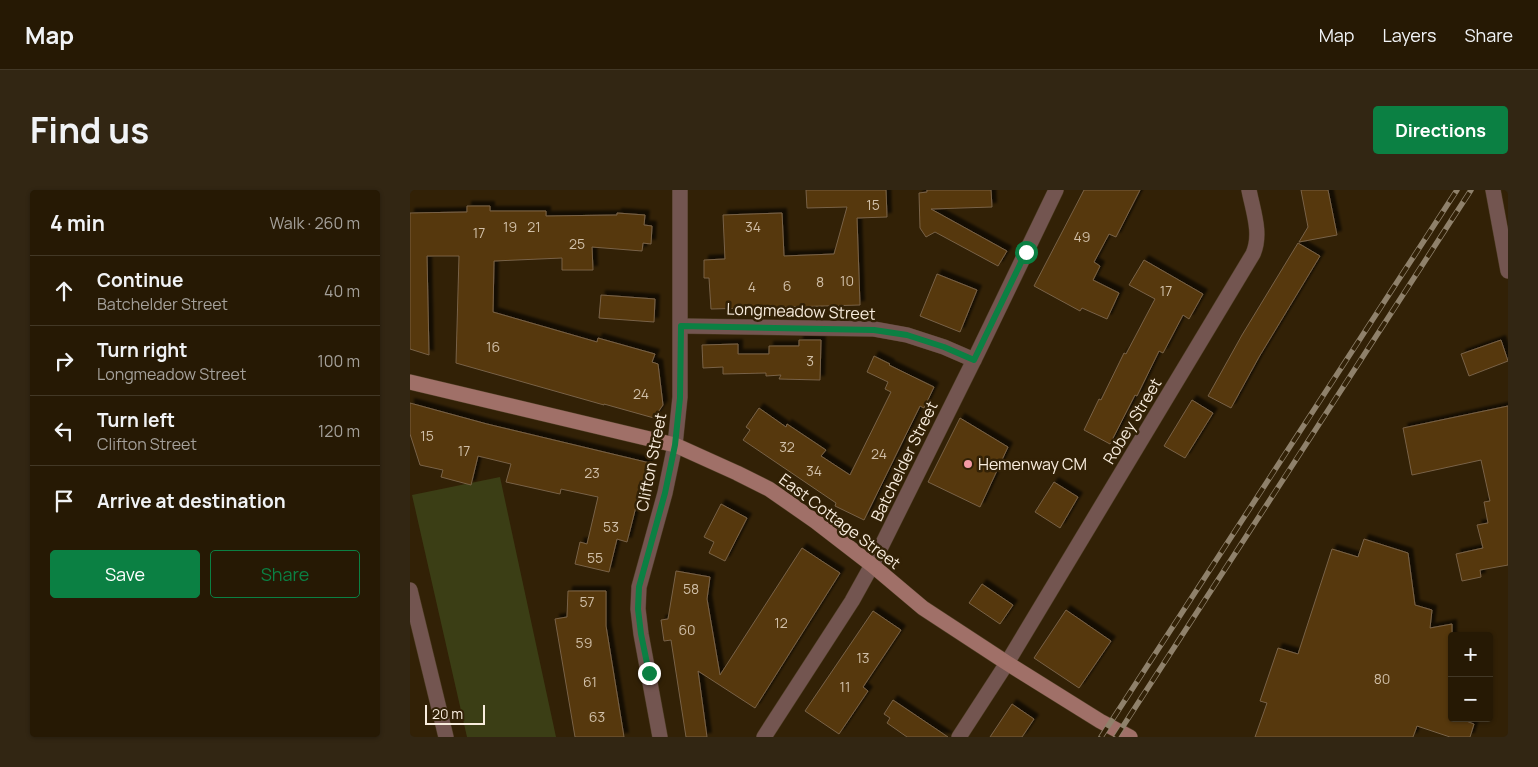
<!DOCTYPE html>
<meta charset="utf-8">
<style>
body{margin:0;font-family:Manrope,sans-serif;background:#322613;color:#f1f3f6}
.controls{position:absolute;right:15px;bottom:15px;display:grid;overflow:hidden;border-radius:5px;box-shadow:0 1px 4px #0004}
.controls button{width:45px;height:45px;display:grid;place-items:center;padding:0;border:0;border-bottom:1px solid #423826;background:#261904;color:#f1f3f6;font:25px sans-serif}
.scale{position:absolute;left:15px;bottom:12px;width:60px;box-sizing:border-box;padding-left:5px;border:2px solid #f8ecdd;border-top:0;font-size:14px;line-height:18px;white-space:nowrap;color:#f8ecdd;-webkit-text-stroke:4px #322106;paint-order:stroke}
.stop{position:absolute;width:15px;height:15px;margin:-11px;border:4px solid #0b8043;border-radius:50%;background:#fff}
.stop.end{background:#0b8043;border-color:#fff;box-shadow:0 1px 5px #0008}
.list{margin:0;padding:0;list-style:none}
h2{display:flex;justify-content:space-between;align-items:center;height:65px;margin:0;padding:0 20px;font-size:21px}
h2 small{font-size:16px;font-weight:400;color:#a4a09a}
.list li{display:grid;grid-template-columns:32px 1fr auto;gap:15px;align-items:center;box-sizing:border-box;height:70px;padding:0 20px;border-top:1px solid #423826}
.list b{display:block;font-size:19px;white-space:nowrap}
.list p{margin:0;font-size:16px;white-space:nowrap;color:#a4a09a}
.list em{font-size:16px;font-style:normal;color:#a4a09a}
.actions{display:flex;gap:10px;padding:15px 20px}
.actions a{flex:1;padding:11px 0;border:1px solid #0b8043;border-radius:5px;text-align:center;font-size:18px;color:#0b8043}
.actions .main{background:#0b8043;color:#fff}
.icon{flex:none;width:28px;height:28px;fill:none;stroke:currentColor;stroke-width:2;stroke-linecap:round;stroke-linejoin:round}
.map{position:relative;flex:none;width:1098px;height:547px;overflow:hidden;border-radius:5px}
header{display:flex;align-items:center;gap:30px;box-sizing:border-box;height:70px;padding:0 25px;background:#261904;border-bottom:1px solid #423826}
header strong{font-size:24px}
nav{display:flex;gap:28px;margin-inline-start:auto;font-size:18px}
.intro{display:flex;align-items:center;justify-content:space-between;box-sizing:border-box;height:120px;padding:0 30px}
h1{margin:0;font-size:35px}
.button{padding:12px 22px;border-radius:5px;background:#0b8043;color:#fff;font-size:18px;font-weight:700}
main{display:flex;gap:30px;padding:0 30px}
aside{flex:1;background:#261904;border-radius:5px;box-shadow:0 1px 4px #0004}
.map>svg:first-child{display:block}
</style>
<header>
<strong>Map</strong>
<nav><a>Map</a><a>Layers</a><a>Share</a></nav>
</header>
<div class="intro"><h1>Find us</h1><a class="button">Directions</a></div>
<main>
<aside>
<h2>4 min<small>Walk · 260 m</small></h2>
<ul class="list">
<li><svg class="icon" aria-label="ahead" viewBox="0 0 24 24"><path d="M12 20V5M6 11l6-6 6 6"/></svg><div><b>Continue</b><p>Batchelder Street</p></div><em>40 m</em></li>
<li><svg class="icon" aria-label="right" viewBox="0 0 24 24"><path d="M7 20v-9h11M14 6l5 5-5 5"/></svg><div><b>Turn right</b><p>Longmeadow Street</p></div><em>100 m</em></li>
<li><svg class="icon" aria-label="left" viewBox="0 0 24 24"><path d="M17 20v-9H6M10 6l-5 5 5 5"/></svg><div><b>Turn left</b><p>Clifton Street</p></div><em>120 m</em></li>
<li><svg class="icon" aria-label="arrive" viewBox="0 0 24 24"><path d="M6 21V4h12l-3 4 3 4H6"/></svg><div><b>Arrive at destination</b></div></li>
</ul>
<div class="actions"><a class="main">Save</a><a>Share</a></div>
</aside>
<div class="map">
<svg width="1098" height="547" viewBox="0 0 1098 547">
<defs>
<filter id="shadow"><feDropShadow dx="4.5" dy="-4.5" stdDeviation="1" flood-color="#0009"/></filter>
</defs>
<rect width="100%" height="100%" fill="#322106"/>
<path fill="#3b3e15" d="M90,287L146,547H57L2,305Z"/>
<g fill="#573709" stroke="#786248" filter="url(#shadow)">
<path d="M396,0H476L477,27L447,28L450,115L301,119L299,88H294V70L315,69L313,25L372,23L374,66L424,64L437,17L397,18Z"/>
<path d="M517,0H581L582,17L521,19L597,61L588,76L525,42L516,47L510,38L509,3L517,2Z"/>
<path d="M674,0H730L706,47L699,44L684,72L690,76L683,90L709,103L697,129L672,118L670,121L624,96Z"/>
<path d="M891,0H918L927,45L889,52L898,37Z"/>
<path d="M57,16H80V21H136V26L207,25V23L235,25L234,35L242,36L241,54L233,53L232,61L182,57L183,80H152V68L84,71L83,122L187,152L188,148L245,164L242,172L248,174L253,215L244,228L194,214V215L46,173L49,66H17L19,165L0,159V23L57,22Z"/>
<path d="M888,53L910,66L849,167L821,218L798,206L832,145Z"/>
<path d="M734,70L793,104L779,129L773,125L753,163L749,161L727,206L725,205L700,254L674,240L689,209L691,210L714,163L716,164L745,109L719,95Z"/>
<path d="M527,84L567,100L550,142L510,126Z"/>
<path d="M191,105L245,109L244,132L189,128Z"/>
<path d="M389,150H411L410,190L369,189L371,185L356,186V183L313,184V177L293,178L292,155L328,154V164H359V156H389Z"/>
<path d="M1091,150L1098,171L1059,186L1051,164Z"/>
<path d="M464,166L480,174L479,175L524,197L514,218L510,216L454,330L425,316L426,313L333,250L340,240L336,237L349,218L376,237L377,234L416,260L411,266L440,285L481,202L475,199L478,192L457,182Z"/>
<path d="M782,210L803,223L775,268L754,256Z"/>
<path d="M0,213L77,234L240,273L233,302L230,301L217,352L207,349L199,382L165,374L170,352L177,354L188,307L151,299L150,304L96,292L101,274L68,266L61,295L31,287L33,280L10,275L0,244Z"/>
<path d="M1098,216V375L1070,380L1071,387L1052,391L1046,364L1073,358L1067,335L1078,333L1074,312L1080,311L1071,270L1002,285L993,238Z"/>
<path d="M550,228L598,257L570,317L518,292Z"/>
<path d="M644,292L668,307L650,338L625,322Z"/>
<path d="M311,314L337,328L315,371L299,363L304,352L294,347Z"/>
<path d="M954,349L998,363L1005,415L1022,420L1020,438L1042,434V528H1048L1064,534L1060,547H1040L1007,536L1003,547H845L857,513L850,511L868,458L888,464L922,359L948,367Z"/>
<path d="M392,358L430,383L345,518L288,481L297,547H276L261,450L254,451L251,430L258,429L266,381L300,387L297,409L310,485Z"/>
<path d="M572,394L603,415L590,434L559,413Z"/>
<path d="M158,401H196V436L214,547H165L145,429L157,427Z"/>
<path d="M656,420L701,451L669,498L624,468Z"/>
<path d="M463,421L491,440L453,497L458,501L429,544L395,521Z"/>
<path d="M483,510L538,547H497L477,533L480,528L474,524Z"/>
<path d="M602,514L624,529L612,547H580Z"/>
</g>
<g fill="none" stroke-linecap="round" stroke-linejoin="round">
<g stroke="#4e3d24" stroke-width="16">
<g id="street">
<path d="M1083,0L1098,81"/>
<path d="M271,136L464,139L497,145L534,157L564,170"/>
<path d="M0,400L36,547"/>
<path d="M250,547L231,444L228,419L229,397L255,303L265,255L270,207V0"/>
<path d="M354,547L442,411L462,375L567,164L646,0"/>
<path d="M549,547L597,473L843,64C852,44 843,21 839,0"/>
</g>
</g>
<g stroke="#4e3d24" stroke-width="16">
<path id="secondary" d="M0,192L265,255L327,283L359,299L405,331L462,375L513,418L597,473L690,531L720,547"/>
</g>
<use href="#street" stroke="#735550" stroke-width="15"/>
<use href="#secondary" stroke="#a07068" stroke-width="15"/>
<g stroke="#8f816b" stroke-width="5.5">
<g id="rail">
<path d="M691,547L1047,0"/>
<path d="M706,547L1061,0"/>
</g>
</g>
<use href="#rail" stroke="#322106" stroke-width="4" stroke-dasharray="11" stroke-linecap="butt"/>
</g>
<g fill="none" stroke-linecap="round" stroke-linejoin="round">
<path stroke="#0b8043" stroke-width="6" d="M239,483L231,444L228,419L229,397L255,303L265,255L270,208L271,136L464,140L497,145L534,157L564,170L616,62"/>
</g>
<circle fill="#f49aa5" stroke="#322106" stroke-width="2" cx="558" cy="274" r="5"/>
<g text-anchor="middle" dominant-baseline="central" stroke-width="5" stroke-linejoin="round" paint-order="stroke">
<g font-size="14" fill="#d0bfa8">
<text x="463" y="14">15</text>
<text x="100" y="36">19</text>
<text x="124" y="36">21</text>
<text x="343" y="36">34</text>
<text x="69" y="42">17</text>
<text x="672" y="46">49</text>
<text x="167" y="53">25</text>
<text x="437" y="90">10</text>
<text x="410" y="91">8</text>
<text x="377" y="95">6</text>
<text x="342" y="96">4</text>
<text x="756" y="100">17</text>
<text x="83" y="156">16</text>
<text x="400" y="170">3</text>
<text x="231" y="203">24</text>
<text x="17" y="245">15</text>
<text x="377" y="256">32</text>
<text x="54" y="260">17</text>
<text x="469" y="263">24</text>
<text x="404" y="280">34</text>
<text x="182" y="282">23</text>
<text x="201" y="336">53</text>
<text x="185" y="367">55</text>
<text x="281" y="398">58</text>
<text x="177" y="411">57</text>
<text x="371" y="432">12</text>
<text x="277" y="439">60</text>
<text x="174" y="452">59</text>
<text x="453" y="467">13</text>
<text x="972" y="488">80</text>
<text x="180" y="491">61</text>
<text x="435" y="496">11</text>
<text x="187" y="526">63</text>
</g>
<g font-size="16" fill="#f8ecdd" stroke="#322106">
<text transform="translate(391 121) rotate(2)">Longmeadow Street</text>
<text transform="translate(722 231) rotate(-59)">Robey Street</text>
<text transform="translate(494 271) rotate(-64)">Batchelder Street</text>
<text transform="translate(241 272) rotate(-79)">Clifton Street</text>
<text transform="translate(430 331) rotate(37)">East Cottage Street</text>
</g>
<g font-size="16" fill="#f8ecdd" stroke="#322106" text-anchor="start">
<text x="568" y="274">Hemenway CM</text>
</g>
</g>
</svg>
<div class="controls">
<button>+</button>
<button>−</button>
</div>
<div class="scale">20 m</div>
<div class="stop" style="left:616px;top:62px"></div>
<div class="stop end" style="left:239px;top:483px"></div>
</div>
</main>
